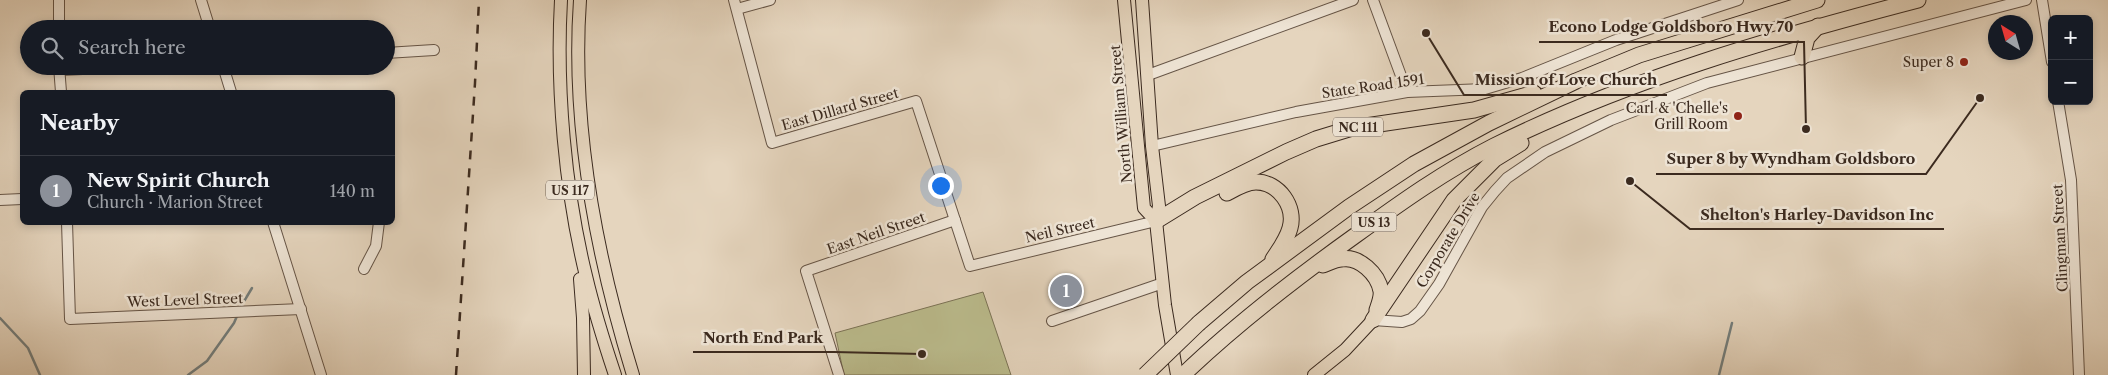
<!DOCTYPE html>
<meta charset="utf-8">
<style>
body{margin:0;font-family:"Libre Caslon Text",serif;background:#20242c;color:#f1f3f6}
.controls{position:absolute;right:15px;top:15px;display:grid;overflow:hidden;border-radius:8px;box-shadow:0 2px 8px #0003}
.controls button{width:45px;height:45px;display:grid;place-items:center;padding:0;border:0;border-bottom:1px solid #363941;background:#171b24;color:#f1f3f6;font:25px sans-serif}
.compass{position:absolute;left:1988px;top:15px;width:45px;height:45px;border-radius:50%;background:#171b24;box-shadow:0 2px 8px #0003;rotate:323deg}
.you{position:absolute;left:940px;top:185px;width:18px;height:18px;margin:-12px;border:4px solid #fff;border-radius:50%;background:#1a73e8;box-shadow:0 0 0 8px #1a73e833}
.badge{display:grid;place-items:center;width:32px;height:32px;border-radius:50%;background:#8c9099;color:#fff;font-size:16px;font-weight:700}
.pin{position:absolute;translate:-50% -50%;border:2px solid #fff;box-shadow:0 1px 5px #0006}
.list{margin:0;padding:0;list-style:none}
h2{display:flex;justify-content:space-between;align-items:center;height:65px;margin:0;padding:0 20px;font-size:21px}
h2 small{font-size:16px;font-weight:400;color:#9ea1a6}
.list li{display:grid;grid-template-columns:32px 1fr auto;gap:15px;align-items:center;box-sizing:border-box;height:70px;padding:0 20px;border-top:1px solid #363941}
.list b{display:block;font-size:19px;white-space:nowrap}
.list p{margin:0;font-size:16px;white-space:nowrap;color:#9ea1a6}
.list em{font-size:16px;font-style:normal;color:#9ea1a6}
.icon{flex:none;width:28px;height:28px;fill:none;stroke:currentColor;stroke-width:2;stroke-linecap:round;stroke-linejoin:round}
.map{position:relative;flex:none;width:2108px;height:375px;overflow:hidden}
.search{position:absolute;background:#171b24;box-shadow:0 2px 8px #0003;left:20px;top:20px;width:375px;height:55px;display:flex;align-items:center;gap:12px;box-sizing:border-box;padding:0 18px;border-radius:28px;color:#9ea1a6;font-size:19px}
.panel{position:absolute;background:#171b24;box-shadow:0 2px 8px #0003;left:20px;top:90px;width:375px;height:135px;border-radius:8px}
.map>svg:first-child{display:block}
</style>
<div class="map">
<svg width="2108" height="375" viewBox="0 0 2108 375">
<rect width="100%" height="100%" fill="#e5d5be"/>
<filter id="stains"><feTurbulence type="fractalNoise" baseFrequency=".004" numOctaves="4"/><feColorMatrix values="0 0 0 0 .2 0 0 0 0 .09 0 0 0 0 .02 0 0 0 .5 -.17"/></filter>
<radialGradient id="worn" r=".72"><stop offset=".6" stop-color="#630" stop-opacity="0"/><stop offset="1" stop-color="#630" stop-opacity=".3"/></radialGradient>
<path fill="#bbbc8d" stroke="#7b7356" d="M983,292L1011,375H844L835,333Z"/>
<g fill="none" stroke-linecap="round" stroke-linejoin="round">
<g stroke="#737e7d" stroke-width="2.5">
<path d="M240,308L252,288"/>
<path d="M0,318L28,348L40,375"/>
<path d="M188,375L207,361L234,323L237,316"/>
<path d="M1719,375L1732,323"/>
</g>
<g stroke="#665547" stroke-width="12">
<g id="minor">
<path d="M201,0L210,29"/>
<path d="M734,0L772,143L916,101L970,266L1156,221"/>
<path d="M1373,0L1407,92"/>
<path d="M2042,0L2052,62"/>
<path d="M737,9L770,0"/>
<path d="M59,29V0"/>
<path d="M386,53L434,50"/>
<path d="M59,66L61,92"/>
<path d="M223,66L231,92"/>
<path d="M59,70L154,66"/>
<path d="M1148,75L1353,0"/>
<path d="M2058,101L2071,180L2079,375"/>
<path d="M1152,146L1296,112L1407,92L1485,89L1522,78L1616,40L1738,0"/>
<path d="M0,200L22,199"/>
<path d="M67,222L70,319L301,309"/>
<path d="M273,222L321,375"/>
<path d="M364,269L376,246L379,222"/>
<path d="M1373,320L1402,322L1411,319L1420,311L1439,284L1482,207L1495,191L1507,178L1545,152L1611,120L1707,83L2026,0"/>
<path d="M1052,321L1163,283"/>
<path d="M839,375L806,271L955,220"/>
</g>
</g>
<g stroke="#3b2a1f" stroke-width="14">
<g id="major">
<path d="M561,0C556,88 565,190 586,276C594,310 604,342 615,375"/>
<path d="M580,0C571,126 596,255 633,375"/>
<path d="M1124,0L1144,208L1156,221"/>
<path d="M1142,0L1152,146L1159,206L1156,221L1165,305L1177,375"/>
<path d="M580,279L583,318L584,375"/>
<path d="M1314,375L1345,350L1373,320"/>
</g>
</g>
<g stroke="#3b2a1f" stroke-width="17">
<g id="highway">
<path d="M1802,57L1807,38L1818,26"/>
<path d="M1227,193C1236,188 1246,182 1256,182C1279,182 1296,207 1290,228C1287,239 1280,249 1273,259"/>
<path d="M1156,221L1195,197L1286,152L1316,139L1352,128L1474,110L1534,93"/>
<path d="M1323,265C1329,263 1335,259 1342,259C1359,256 1378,274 1381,291C1382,297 1379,304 1377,310"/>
<path d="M1373,320L1454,200L1495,159L1521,143"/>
<path d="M1199,323L1247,282L1349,207L1414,164L1489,123L1576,81L1639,55L1817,0"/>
<path d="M1183,375C1237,323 1296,278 1356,235C1400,203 1445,171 1494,146C1629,79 1772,38 1918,0"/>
</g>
</g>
<use href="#minor" stroke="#eee4d5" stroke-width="10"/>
<use href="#major" stroke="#e5d5be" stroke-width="12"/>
<use href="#highway" stroke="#e5d5be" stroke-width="15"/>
<path stroke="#3b2a1f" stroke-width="2.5" stroke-dasharray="9 9" stroke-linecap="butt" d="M456,375L475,83L479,0"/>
<g stroke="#3b2a1f" stroke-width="17" stroke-linecap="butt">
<path id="highway-bridge" d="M1145,375L1199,323"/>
</g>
<use href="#highway-bridge" stroke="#e5d5be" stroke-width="15"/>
</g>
<g fill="#8f2418" stroke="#eee4d5" stroke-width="2">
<circle cx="1964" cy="62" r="5"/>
<circle cx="1738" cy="116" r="5"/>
</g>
<g text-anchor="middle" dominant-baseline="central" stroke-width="5" stroke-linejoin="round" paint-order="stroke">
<g fill="#eee4d5" stroke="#716256" stroke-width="1">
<rect x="1333" y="117.5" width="50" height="19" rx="4"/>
<rect x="546" y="180.5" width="48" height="19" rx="4"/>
<rect x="1351.5" y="212.5" width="45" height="19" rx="4"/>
</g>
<g font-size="12" font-weight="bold" fill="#3b2a1f">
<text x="1358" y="127">NC 111</text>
<text x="570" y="190">US 117</text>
<text x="1374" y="222">US 13</text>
</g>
<g font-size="14" fill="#3b2a1f" stroke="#eee4d5" text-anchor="end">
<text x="1954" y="62">Super 8</text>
<text x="1728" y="108">Carl &amp; 'Chelle's<tspan x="1728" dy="16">Grill Room</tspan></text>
</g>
<g font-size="14" fill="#3b2a1f" stroke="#eee4d5">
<text transform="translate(1373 86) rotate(-8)">State Road 1591</text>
<text transform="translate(840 109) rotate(-16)">East Dillard Street</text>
<text transform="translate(1121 114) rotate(-95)">North William Street</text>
<text transform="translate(1060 230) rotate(-13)">Neil Street</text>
<text transform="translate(876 233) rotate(-19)">East Neil Street</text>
<text transform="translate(2060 238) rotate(-93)">Clingman Street</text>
<text transform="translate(1448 240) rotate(-59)">Corporate Drive</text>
<text transform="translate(185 300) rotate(-2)">West Level Street</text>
</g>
</g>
<path fill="none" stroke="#3b2a1f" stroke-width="2" d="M1806 129L1804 42H1539M1426 33L1464 95H1667M1980 98L1926 174H1656M1630 181L1690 229H1944M922 354L834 352H693"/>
<g fill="#3b2a1f" stroke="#eee4d5" stroke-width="2">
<circle cx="1806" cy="129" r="5"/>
<circle cx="1426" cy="33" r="5"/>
<circle cx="1980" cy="98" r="5"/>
<circle cx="1630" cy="181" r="5"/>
<circle cx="922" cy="354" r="5"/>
</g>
<g font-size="15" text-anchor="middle" font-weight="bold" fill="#3b2a1f" stroke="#eee4d5" stroke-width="5" stroke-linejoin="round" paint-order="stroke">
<text x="1671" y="32">Econo Lodge Goldsboro Hwy 70</text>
<text x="1566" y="85">Mission of Love Church</text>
<text x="1791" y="164">Super 8 by Wyndham Goldsboro</text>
<text x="1817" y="220">Shelton's Harley-Davidson Inc</text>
<text x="763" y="343">North End Park</text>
</g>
<rect width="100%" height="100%" filter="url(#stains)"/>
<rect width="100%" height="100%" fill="url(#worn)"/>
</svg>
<div class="controls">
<button>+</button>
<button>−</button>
</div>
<svg class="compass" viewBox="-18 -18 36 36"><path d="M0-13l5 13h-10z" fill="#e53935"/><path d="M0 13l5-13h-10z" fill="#9ea1a6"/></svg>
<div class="you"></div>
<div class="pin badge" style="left:1066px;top:291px">1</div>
<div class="search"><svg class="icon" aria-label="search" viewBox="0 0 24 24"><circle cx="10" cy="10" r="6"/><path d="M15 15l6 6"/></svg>Search here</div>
<section class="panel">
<h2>Nearby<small></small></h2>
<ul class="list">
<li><span class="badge">1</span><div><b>New Spirit Church</b><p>Church · Marion Street</p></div><em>140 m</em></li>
</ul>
</section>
</div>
